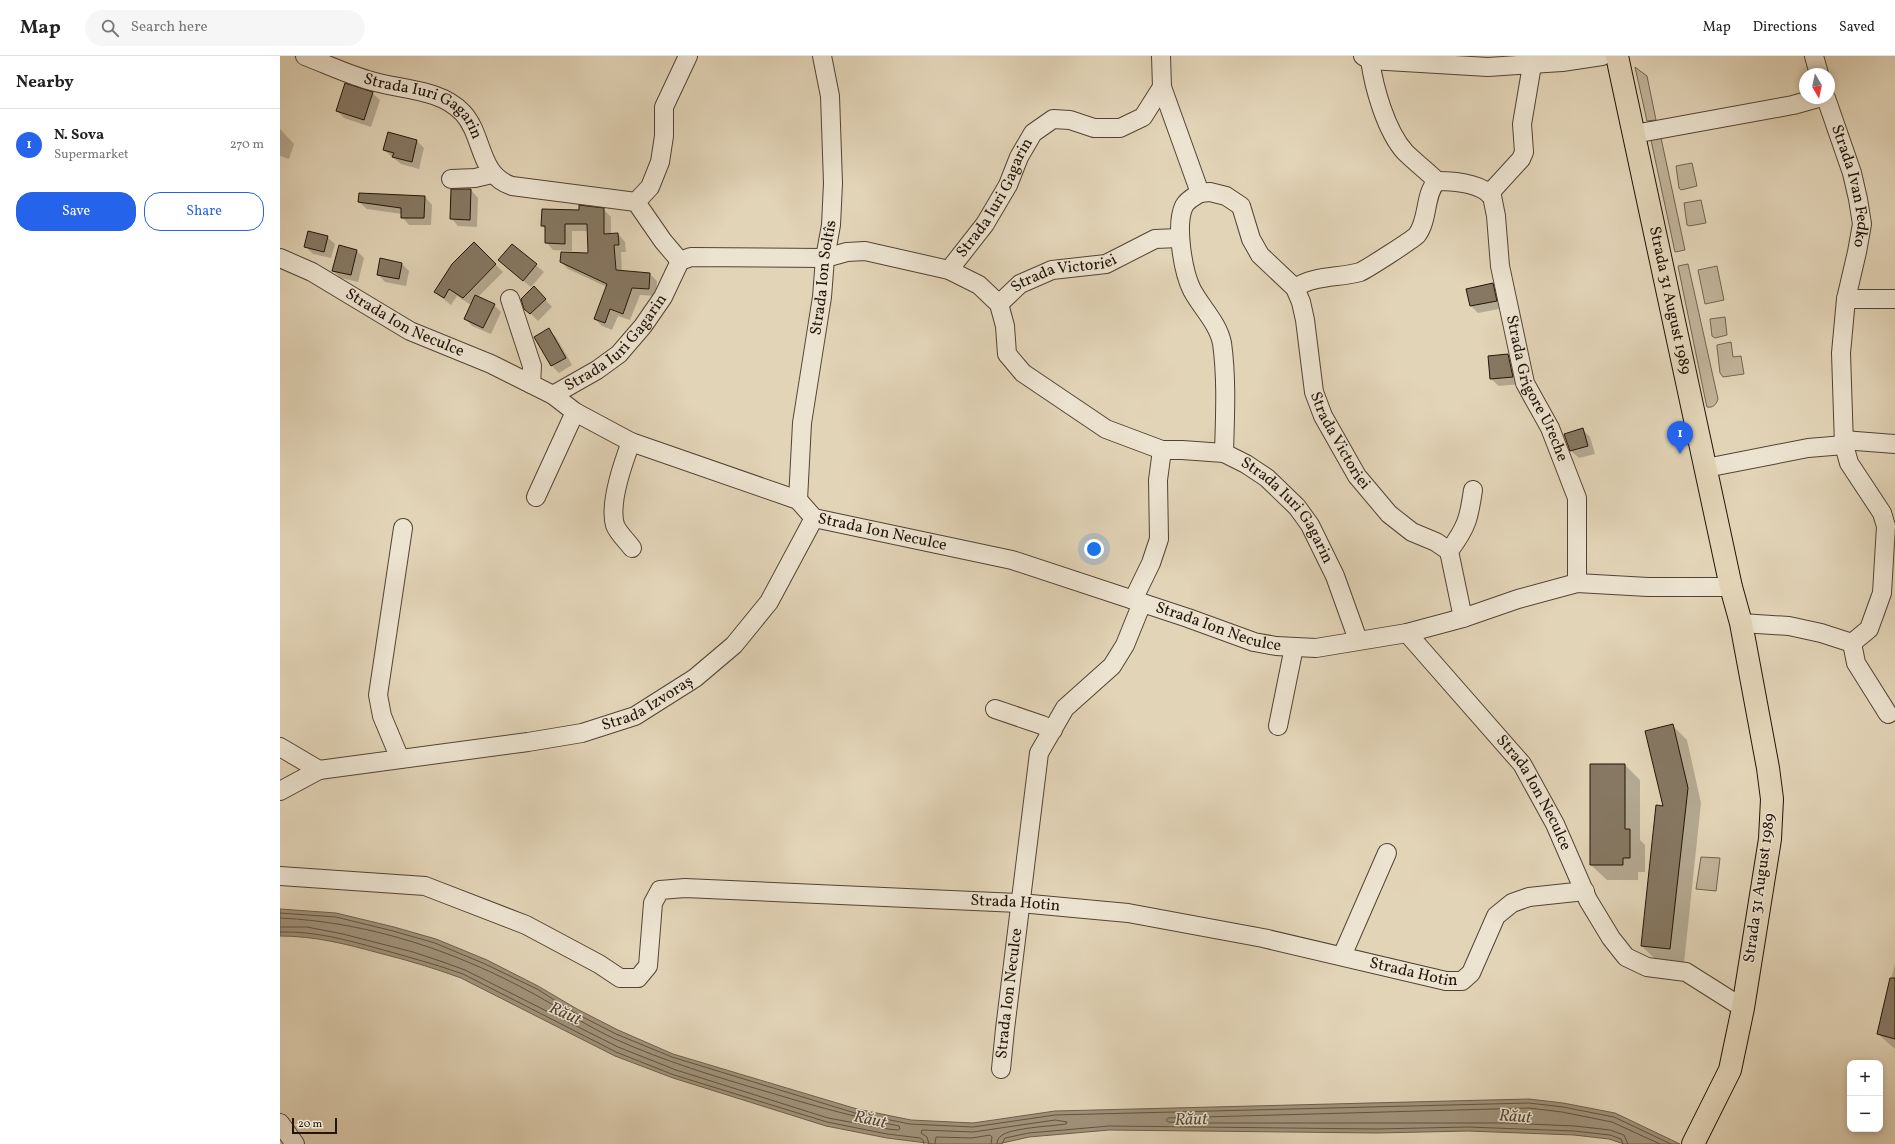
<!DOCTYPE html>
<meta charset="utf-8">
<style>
body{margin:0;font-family:Vollkorn,serif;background:#f6f6f6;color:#222}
.controls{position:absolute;right:12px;bottom:12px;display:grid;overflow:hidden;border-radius:8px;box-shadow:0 2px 6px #0003}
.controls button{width:36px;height:36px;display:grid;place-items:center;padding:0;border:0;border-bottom:1px solid #e0e0e0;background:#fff;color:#222;font:20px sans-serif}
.compass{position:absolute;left:1519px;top:12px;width:36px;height:36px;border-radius:50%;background:#fff;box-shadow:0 2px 6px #0003;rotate:171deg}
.scale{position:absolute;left:12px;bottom:10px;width:45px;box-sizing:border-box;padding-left:4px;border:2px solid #221407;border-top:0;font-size:11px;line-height:14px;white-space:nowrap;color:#221407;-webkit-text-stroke:3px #ece3d0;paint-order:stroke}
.you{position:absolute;left:814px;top:493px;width:14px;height:14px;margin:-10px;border:3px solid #fff;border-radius:50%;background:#1a73e8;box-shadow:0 0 0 6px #1a73e833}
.badge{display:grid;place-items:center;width:26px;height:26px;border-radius:50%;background:#2563eb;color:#fff;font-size:13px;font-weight:700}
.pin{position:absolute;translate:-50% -33px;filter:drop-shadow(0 1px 2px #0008)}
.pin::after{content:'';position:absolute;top:21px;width:14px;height:12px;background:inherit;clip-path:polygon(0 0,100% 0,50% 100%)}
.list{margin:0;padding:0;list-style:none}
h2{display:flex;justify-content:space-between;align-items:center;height:52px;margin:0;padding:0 16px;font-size:17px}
h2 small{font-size:13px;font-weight:400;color:#767676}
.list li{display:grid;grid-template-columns:26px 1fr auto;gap:12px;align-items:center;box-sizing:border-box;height:72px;padding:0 16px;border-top:1px solid #e0e0e0}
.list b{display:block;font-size:15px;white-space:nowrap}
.list p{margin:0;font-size:13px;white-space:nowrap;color:#767676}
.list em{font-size:13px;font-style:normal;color:#767676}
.actions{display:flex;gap:8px;padding:12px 16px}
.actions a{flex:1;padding:9px 0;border:1px solid #2563eb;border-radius:16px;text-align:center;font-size:14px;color:#2563eb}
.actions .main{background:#2563eb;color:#fff}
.icon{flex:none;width:22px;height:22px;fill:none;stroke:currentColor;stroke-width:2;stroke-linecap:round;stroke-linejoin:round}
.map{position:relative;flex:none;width:1615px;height:1088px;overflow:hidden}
header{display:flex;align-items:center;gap:24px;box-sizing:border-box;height:56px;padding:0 20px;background:#fff;border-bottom:1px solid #e0e0e0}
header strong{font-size:19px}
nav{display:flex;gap:22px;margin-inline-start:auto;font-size:14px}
.search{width:280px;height:36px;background:#f6f6f6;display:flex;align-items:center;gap:10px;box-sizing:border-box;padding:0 14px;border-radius:22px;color:#767676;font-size:15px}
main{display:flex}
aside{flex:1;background:#fff}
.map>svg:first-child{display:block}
</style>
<header>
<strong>Map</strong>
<div class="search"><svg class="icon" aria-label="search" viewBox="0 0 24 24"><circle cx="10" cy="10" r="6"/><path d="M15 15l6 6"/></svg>Search here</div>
<nav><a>Map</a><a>Directions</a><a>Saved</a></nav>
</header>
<main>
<aside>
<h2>Nearby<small></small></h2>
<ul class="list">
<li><span class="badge">1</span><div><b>N. Sova</b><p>Supermarket</p></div><em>270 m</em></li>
</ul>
<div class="actions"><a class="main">Save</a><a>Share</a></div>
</aside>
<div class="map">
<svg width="1615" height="1088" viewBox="0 0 1615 1088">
<rect width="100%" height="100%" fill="#e2d4b7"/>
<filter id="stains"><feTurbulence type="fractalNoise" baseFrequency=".005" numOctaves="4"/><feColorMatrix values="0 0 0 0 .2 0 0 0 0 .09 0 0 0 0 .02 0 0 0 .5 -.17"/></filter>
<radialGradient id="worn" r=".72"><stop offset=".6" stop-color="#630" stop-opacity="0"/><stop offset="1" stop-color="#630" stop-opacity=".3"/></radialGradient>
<g fill="#c1b399" stroke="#726450">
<path d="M1355,11L1367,20L1376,64L1367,65Z"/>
<path d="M1375,81L1381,82L1405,194L1395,196L1371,84Z"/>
<path d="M1412,107L1417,130L1401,134L1399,132L1396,110Z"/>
<path d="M1421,144L1426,167L1409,170L1407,169L1404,147Z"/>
<path d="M1408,208L1438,343C1436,349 1433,352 1427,351L1426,347L1398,210Z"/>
<path d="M1437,210L1444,244L1425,248L1418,214Z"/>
<path d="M1445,261L1447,279L1435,282L1432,280L1430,263Z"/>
<path d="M1451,286L1453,301L1461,300L1464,318L1443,321L1440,317L1437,291V289Z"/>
<path d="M1421,801L1440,802L1436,835L1416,833Z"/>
</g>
<path fill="#a1937b" stroke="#6e604d" d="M0,853L56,857L114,871L156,883L207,904L258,930L297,953L338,974L393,998L577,1053L631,1064L693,1067L775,1055L1249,1043L1283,1047L1335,1057L1400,1088H1344L1329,1083L1294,1079L1188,1075L1097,1077L829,1074L749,1081L718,1088H655L607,1082L546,1070L393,1022L335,1000L181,922C154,912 127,904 99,897C66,888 35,880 0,880Z"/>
<g fill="#0003">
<path d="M92,37L100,44L91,71L64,62L57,55Z"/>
<path d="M0,73L14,88L9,103L0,100Z"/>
<path d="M108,77L137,85L144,92L139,113L121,108L104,94Z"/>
<path d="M191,134L198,142L197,171L178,170L171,162Z"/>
<path d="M145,141L152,149L151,169H129L122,161V158L87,153L79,146Z"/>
<path d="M323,153L331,161V179L338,178L345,186L346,196H341L342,216L370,218L377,225L376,240L360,239L350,264L338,260L332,274L322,270L315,263L327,231L288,213L281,206L309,198L308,175H292V195L273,194L266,186V173L262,170L300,155Z"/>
<path d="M47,181L55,188L51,202L33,198L25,190Z"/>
<path d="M194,187L223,216L198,241L214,249L221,256L211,278L192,270L185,262L191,249L177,240L171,249L155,236Z"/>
<path d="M232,189L264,216L251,231L227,212Z"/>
<path d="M60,190L77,195L84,202L78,226L61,222L53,215Z"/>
<path d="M122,208L129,215L126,230L105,226L98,218Z"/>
<path d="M1213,229L1220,236L1224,252L1198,257L1191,250L1188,233Z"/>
<path d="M254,231L272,251L258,265L245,252Z"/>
<path d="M269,274L276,281L292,309L279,317L272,310L256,281Z"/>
<path d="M1228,299L1235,306L1240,328L1219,330L1211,323Z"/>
<path d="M1303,374L1310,381L1315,398L1299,402L1291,395L1285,379Z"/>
<path d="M1393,670L1407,684L1421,747L1404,907L1376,904L1362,890L1384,751Z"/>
<path d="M1345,709L1360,724V784L1365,789V816H1358V824H1327L1311,809Z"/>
<path d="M1615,908V993L1598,978Z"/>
</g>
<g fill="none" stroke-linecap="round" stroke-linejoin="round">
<g stroke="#625441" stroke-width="1">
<path d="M0,857L56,861L113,875L155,887L205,908L257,933L295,957L336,978L392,1001L575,1057L630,1068L693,1071L775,1059L1249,1047L1283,1051L1334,1061L1391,1088"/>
<path d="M0,862C89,866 176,895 254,938C281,953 307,970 335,983C384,1005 436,1021 488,1036C531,1049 574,1061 619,1070L620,1073L618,1074L608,1073L548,1062L396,1014L338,991L185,914L163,906L133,896L63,878L27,871H0"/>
<path d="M0,876C35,875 67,884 100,893C128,901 155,908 183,918L336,996L394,1019L547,1066L607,1078L640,1082L643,1084L644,1088"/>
<path d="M649,1088L647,1081L641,1077L642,1074L693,1076L775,1064L787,1066L786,1068C773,1070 729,1072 721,1080C718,1082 717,1085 717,1088"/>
<path d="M655,1088L656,1081L692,1082L710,1079L712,1081L711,1088"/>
<path d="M722,1088L725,1082L749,1077L829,1070L1096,1073L1188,1071L1294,1075L1330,1079L1341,1083L1343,1088"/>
<path d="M1348,1088L1344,1079L1330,1074L1295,1070L1225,1067H917L888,1066L886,1064L888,1062L1249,1052L1282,1056L1332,1066L1380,1088"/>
</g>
</g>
<g fill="#867863" stroke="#221407">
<path d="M65,27L93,36L84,64L56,55Z"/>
<path d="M108,76L137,84L132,106L112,101L114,97L103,94Z"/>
<path d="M171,133H191L190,164L170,163Z"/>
<path d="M79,137L145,140L144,162H121V152L78,146Z"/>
<path d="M299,149L324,152V178L338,177L339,189H334L336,214L370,217L369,233L352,232L343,258L330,253L325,267L314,263L327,228L280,206L281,196L308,197L307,168H285V188L265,187V170H261L262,153L299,154Z"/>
<path d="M28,175L48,180L44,196L24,191Z"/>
<path d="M194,186L216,208L183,242L169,233L164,242L154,236L172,208Z"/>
<path d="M232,188L257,208L243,225L218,204Z"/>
<path d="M59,189L77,194L71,219L52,215Z"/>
<path d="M100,202L122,207L119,223L97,219Z"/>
<path d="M1213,227L1217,245L1190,250L1186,233Z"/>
<path d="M254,230L266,243L250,258L244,253L241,243Z"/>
<path d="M195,239L215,248L203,272L184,263Z"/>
<path d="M269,272L286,302L271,310L254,281Z"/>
<path d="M1228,298L1233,321L1210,323L1208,300Z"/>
<path d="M1303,372L1308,390L1290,395L1284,378Z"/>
<path d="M1393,668L1408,732L1390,893L1361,890L1376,749L1383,750L1365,675Z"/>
<path d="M1310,708H1345V773H1350V802H1343V809H1310Z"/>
<path d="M1610,922H1615V983L1597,978Z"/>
</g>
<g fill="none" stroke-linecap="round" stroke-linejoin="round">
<g stroke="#524433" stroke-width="20">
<g id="minor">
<path id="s1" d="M25,0C46,8 67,18 88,24C119,34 160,32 183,57C204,80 198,119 232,130L356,146L383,185L400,205"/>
<path d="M881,0L882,31L920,137C915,140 907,144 904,150C895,169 903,216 912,234C921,251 938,267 942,287C947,323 945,361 944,397"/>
<path d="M1083,0L1090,4L1208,11L1282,6L1322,0"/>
<path d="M1534,0L1539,18"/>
<path d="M1090,4C1094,32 1106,75 1125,96C1135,106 1147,115 1157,125"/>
<path id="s2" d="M1546,42L1572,117L1578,143L1582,168L1577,196L1566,243L1561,297L1564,389L1569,407L1602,457L1606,470L1602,537L1589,573L1572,587"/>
<path d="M1354,78L1513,49L1538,42"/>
<path d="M171,123L195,122L212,118"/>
<path id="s3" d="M920,137L930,136L946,140L961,150L971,183L980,199L1015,232L1021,246L1025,264L1034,336L1043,360L1077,420L1109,458L1132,476L1156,486L1169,495"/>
<path d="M1209,138L1241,103L1244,96L1242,68L1252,9"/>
<path d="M356,146L370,131L380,106L384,80V51L408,0"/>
<path id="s4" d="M0,202L32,216L130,275L211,308L273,339L295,356L351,386L518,444L534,462L732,504L908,562L974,586L996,590L1036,592L1127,577L1183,562L1238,543L1297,527L1368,531H1451"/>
<path id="s5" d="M669,214L705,168L728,129L739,101L753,77L773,63L790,64L814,72H840L863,61L882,31"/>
<path id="s6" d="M1015,232C1034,219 1059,222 1080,216C1087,213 1132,184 1137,179C1149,163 1144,138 1157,125C1175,125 1199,127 1212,140L1216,160L1220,210L1245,327L1270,372L1297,442V527"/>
<path d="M230,243L252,310L251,328"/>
<path d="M1566,243H1615"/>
<path id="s7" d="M719,248L740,228L772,214L826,208L875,183L899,182"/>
<path id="s8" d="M273,339L317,314L339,298L363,270L383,241L400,205L411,201L545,202L567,196L585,195L669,214L699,229L719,248L725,270L727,298L743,317L826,373L882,394H902L944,397L966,408L987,422L1017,451L1030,469L1055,520L1078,584"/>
<path d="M1563,384L1615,388"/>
<path d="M351,386C343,407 329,448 335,469C338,477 347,485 352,492"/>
<path d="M1426,412L1528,392L1564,389"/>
<path d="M256,441L295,356"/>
<path id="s9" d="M518,444L522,367L542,241L545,202L551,169L553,127L550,40L542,0"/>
<path d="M853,544L871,507L879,483L878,424L882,394"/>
<path d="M1183,562L1169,495C1187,471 1189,462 1193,434"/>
<path d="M1461,567L1509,570L1541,577L1572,587"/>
<path id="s10" d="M1127,577L1242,708L1275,768L1308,844L1331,882L1346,901L1367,911L1406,916L1463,952"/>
<path d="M1572,587L1576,607L1608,658"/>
<path d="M715,653L762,669L773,674"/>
<path d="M998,670L1014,591"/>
<path id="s11" d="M0,691L39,714L248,686L302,677L355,660L415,622L454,589L489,546L534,462"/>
<path d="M120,703L102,660L98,639L123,472"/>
<path d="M0,735L39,714"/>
<path id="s12" d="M0,820L145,830L246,869L319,908L340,922H358L368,910L373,847L380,834L405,832L740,847L848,857L983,882L1166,925H1182L1191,917L1216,860L1232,847L1249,841L1305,835"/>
<path d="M1062,900L1107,797"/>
<path id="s13" d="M721,1013L725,973L759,697L785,652L832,610L845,589L862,547"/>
<path d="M0,1067L15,1088"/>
</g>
</g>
<g stroke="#221407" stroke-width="24">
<g id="major">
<path id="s14" d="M1337,0L1451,531L1461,567L1488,712L1492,743L1490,783L1463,952L1450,1014L1413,1088"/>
</g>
</g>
<use href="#minor" stroke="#ece3d0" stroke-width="18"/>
<use href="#major" stroke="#e2d4b7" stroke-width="22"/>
</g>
<g text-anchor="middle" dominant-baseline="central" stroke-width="3" stroke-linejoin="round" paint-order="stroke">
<g font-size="16" fill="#221407" stroke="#ece3d0">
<text stroke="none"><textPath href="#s1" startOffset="131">Strada Iuri Gagarin</textPath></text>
<text stroke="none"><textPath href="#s2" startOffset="92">Strada Ivan Fedko</textPath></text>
<text stroke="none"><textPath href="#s5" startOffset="86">Strada Iuri Gagarin</textPath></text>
<text stroke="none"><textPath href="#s7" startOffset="75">Strada Victoriei</textPath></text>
<text stroke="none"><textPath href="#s9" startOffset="224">Strada Ion Soltîs</textPath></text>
<text stroke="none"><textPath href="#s14" startOffset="250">Strada 31 August 1989</textPath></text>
<text stroke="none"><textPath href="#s4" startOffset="141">Strada Ion Neculce</textPath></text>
<text stroke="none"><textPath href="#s8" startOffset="83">Strada Iuri Gagarin</textPath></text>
<text stroke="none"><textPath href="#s6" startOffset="451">Strada Grigore Ureche</textPath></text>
<text stroke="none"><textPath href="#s3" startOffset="307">Strada Victoriei</textPath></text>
<text stroke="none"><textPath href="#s8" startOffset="909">Strada Iuri Gagarin</textPath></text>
<text stroke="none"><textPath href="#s4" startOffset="668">Strada Ion Neculce</textPath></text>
<text stroke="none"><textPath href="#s4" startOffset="1018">Strada Ion Neculce</textPath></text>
<text stroke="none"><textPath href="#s11" startOffset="383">Strada Izvoraș</textPath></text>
<text stroke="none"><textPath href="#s10" startOffset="205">Strada Ion Neculce</textPath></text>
<text transform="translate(1480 832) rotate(-82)">Strada 31 August 1989</text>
<text stroke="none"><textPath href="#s12" startOffset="829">Strada Hotin</textPath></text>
<text stroke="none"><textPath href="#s12" startOffset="1234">Strada Hotin</textPath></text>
<text stroke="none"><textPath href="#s13" startOffset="76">Strada Ion Neculce</textPath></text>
</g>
<g font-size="17" font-style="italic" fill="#554735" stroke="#ece3d0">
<text transform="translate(285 958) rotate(25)">Răut</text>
<text transform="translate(1235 1061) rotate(4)">Răut</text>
<text transform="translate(590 1064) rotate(12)">Răut</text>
<text transform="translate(911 1064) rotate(-1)">Răut</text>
</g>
</g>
<rect width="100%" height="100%" filter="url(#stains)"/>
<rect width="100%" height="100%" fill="url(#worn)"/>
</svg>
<div class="controls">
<button>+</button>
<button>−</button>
</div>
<svg class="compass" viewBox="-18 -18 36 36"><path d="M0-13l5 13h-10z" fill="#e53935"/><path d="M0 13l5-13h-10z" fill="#767676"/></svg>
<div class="scale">20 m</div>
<div class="you"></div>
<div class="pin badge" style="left:1400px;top:398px">1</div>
</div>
</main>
